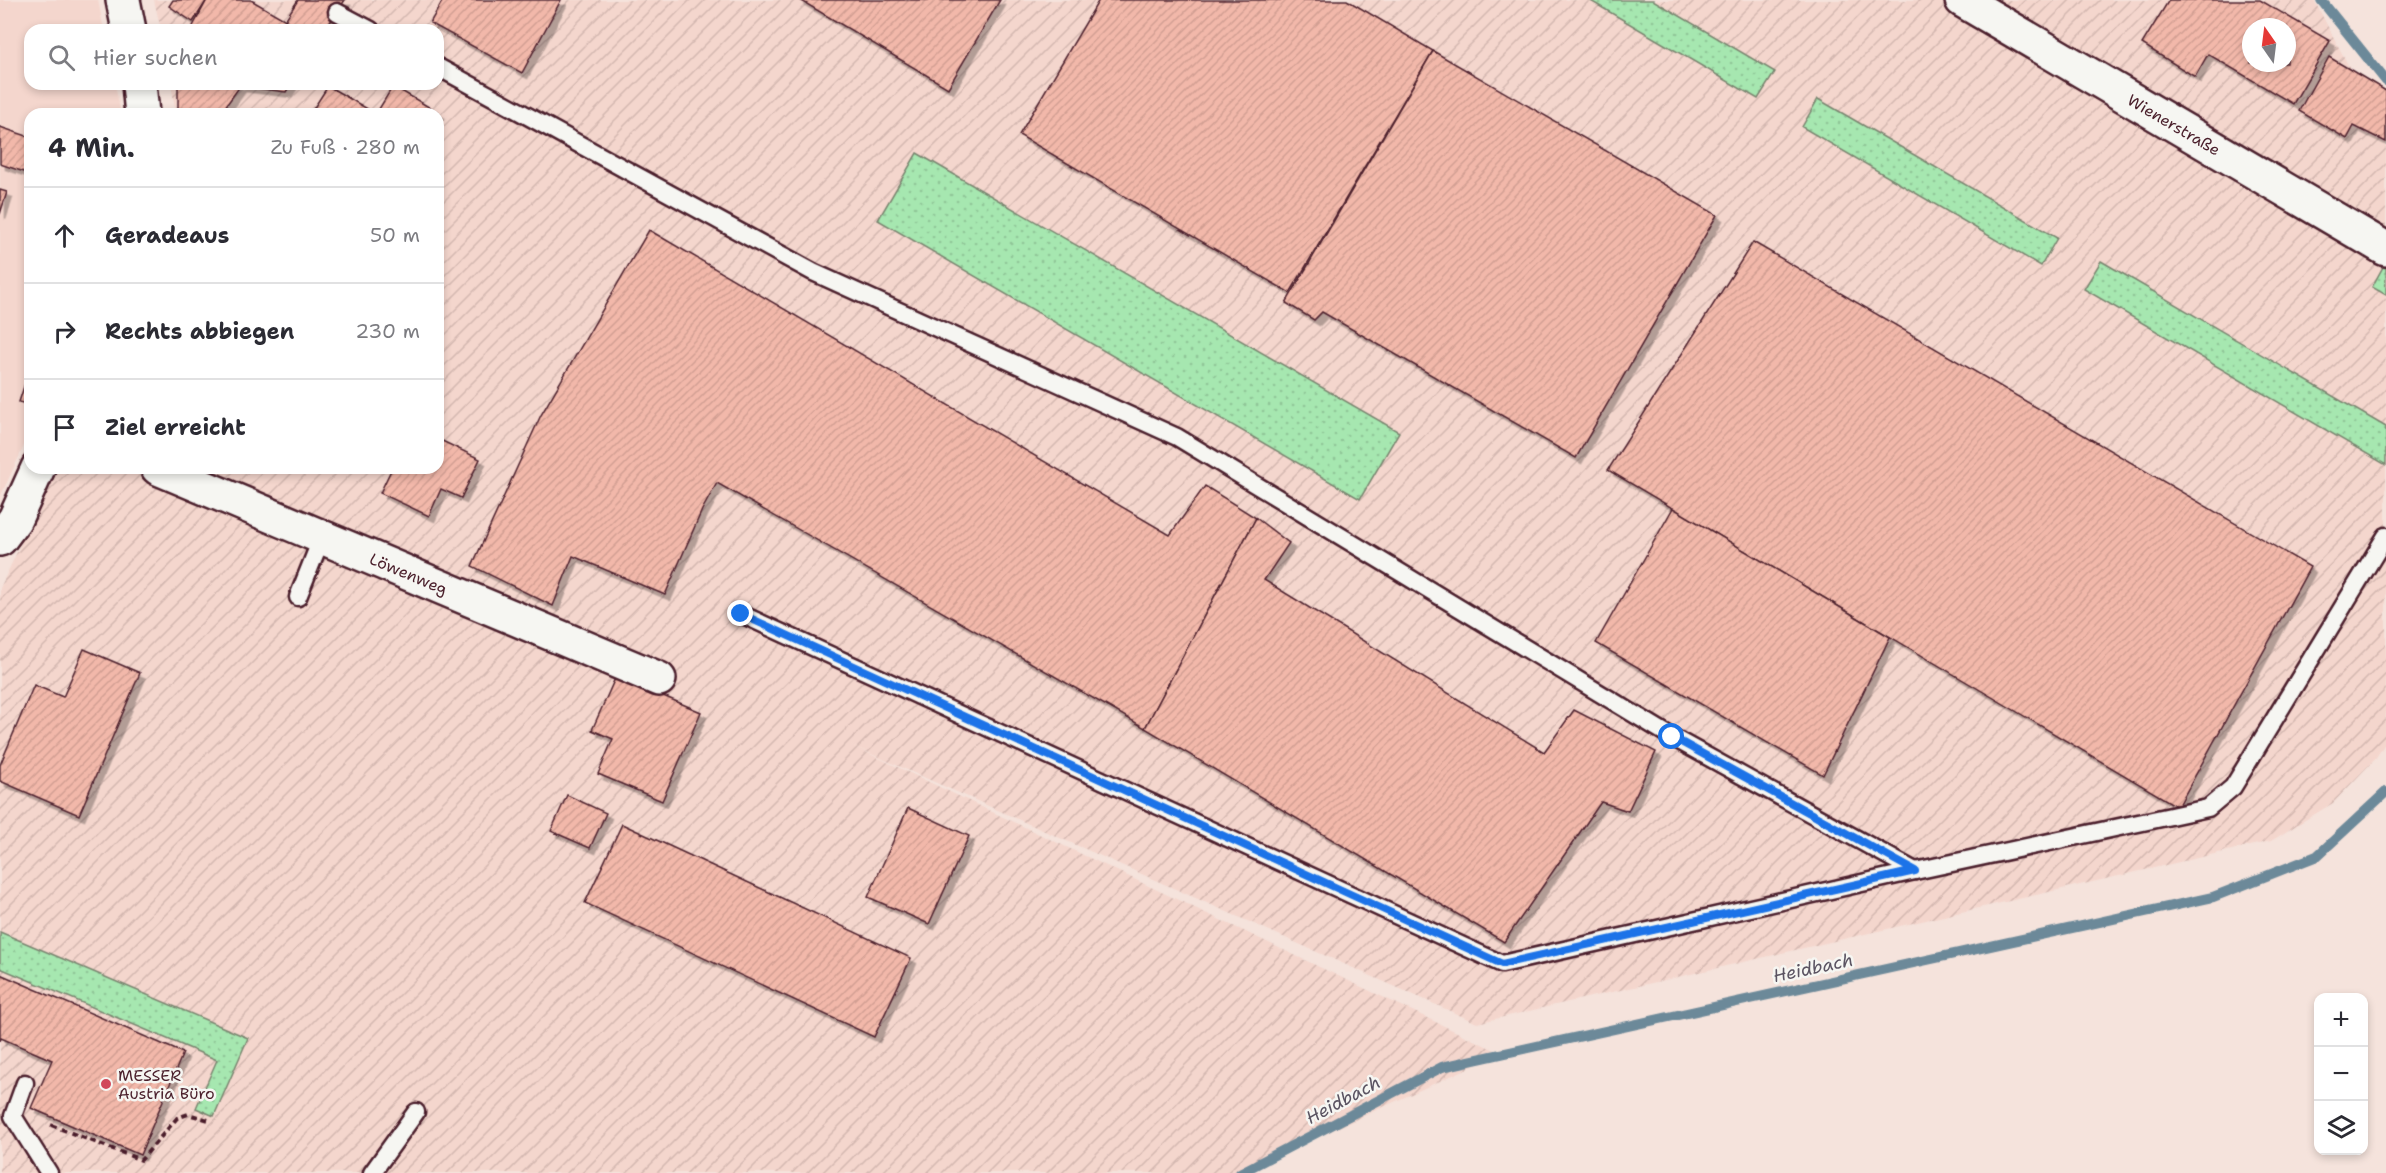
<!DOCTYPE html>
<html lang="de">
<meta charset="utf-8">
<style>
body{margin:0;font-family:"Shantell Sans",sans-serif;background:#f2f2f3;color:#2b2b33}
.controls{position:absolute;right:18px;bottom:18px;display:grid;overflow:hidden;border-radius:12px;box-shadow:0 3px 9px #0003}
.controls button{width:54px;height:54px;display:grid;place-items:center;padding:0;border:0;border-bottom:2px solid #e1e1e2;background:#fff;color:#2b2b33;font:30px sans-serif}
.compass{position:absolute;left:2242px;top:18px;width:54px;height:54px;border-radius:50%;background:#fff;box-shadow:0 3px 9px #0003;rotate:346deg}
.stop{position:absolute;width:18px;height:18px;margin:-14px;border:4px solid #1a73e8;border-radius:50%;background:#fff}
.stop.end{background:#1a73e8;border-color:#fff;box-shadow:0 2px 6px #0008}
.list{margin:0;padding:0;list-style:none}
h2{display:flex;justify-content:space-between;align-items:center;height:78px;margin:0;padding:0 24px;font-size:26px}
h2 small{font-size:20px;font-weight:400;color:#7c7c81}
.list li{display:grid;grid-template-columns:39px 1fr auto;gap:18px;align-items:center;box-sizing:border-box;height:96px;padding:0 24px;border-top:2px solid #e1e1e2}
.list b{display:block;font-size:22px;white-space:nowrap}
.list em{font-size:20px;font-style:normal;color:#7c7c81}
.icon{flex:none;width:33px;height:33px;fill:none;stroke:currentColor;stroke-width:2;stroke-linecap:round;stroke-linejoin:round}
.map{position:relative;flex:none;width:2386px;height:1173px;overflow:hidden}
.search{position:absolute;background:#fff;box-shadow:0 3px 9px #0003;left:24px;top:24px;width:420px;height:66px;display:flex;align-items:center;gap:15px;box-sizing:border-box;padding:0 21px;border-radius:18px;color:#7c7c81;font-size:22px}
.panel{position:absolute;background:#fff;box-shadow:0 3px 9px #0003;left:24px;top:108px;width:420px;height:366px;border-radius:18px}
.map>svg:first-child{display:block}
</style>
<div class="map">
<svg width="2386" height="1173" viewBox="0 0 2386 1173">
<defs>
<pattern id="industrial-furrows" width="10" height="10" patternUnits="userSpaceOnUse" patternTransform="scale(1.5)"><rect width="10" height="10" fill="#f4d6cd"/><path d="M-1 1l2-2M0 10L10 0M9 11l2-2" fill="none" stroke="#d3b7b0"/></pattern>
<pattern id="grass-dots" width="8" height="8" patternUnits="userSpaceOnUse" patternTransform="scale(1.5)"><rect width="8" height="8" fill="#a6e7b0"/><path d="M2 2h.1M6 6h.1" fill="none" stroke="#90c698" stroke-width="1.8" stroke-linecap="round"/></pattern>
<pattern id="building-hatch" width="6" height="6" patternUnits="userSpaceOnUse" patternTransform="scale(1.5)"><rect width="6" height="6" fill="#f2b8aa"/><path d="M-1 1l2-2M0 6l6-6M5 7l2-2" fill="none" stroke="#d19e92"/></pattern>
<filter id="shadow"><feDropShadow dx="5.5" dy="5.5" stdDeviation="0" flood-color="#0004"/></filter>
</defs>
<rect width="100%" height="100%" fill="#f5e3dc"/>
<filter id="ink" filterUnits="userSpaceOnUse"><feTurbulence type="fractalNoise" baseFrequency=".0167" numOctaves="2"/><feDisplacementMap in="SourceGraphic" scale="12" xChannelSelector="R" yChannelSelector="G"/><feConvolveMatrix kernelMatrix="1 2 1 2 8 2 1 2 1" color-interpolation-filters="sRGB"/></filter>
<g filter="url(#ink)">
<path fill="#f4d6cd" d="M0,0H98L104,30H30V84H115L121,114H30V433L0,497Z"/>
<path fill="url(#industrial-furrows)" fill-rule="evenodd" d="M154,0H2314L2386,137V278L2372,287L2386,295V742L2375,759L2333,803L2271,841L1477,1023L851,745L1501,1053L1239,1173H0V588L57,468H438V114H176L171,84H438V30H161ZM2251,27H2287V63H2251Z"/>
<g fill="url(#grass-dots)" stroke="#78836e" stroke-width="1.5">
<path d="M1589,0H1653L1775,72L1758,99Z"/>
<path d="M1818,99L2057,238L2041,266L1802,127Z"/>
<path d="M917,153L1399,432L1360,499L878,220Z"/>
<path d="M2101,261L2386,427V465L2084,289Z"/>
<path d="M2383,267L2386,268V295L2372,287Z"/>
<path d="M0,932L248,1038L214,1116L196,1108L217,1060L0,968Z"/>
</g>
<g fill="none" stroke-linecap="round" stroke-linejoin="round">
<g stroke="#6c8999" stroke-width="10">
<path d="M2321,0L2386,81"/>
<path d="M1240,1173L1442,1067L2213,897L2317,856L2386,792"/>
</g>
</g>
<g fill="url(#building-hatch)" stroke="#4a1f2b" stroke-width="1.5" fill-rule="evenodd" filter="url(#shadow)">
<path d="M173,0H207L193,22L169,6Z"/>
<path d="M207,0H251L303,30H191Z"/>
<path d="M298,0H345L325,30H303L285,20Z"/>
<path d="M443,0H561L522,73L430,23Z"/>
<path d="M800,0H1000L948,88Z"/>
<path d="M1099,0H1347L1433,51L1290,293L1019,135Z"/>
<path d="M2169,0H2260L2330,41L2293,104L2208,54L2195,77L2142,44ZM2251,27H2287V63H2251Z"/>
<path d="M1433,51L1717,215L1576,458L1322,312L1314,320L1286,303Z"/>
<path d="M2329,57L2386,91V142L2354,126L2347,139L2299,111Z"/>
<path d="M178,84H291L286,92L240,86L220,114H178Z"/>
<path d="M328,86L376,114L393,86L439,113L438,114H310Z"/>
<path d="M0,127L30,137V174L0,164Z"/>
<path d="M0,190L7,192L0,214Z"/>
<path d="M649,230L1170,535L1205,486L1256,518L1145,728L717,483L702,510L665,595L573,556L553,606L472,566L541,415Z"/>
<path d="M1753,242L2310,567L2178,807L1608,470Z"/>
<path d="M30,368V405L19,402Z"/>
<path d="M438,439L480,459L461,498L441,489L429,516L380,493L392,468H438Z"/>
<path d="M1673,508L1890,637L1823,775L1596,643Z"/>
<path d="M1256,518L1289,543L1264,580L1544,752L1574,710L1656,752L1628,811L1601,802L1504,942L1145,728Z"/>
<path d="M84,649L140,673L79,815L0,781V765L34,685L63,697Z"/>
<path d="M616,676L701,712L662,801L598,774L613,739L592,730Z"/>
<path d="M567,795L606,813L590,848L551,831Z"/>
<path d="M908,808L969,836L929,924L868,897Z"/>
<path d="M622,824L911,958L874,1037L585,903Z"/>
<path d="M0,974L183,1053L140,1155L31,1108L52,1060L1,1038L0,1041Z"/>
</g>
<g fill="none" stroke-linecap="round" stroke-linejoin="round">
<g stroke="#4a1f2b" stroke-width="21">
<g id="lane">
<path d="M337,12L371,30"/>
<path d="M438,67L813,272L1177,437L1672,737L1915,871L1502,964L741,614"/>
<path d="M298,597L322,537"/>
<path d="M1915,871L2208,808L2233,787L2386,536"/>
<path d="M25,1083L13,1116L49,1173"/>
<path d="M372,1173L416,1112"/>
</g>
</g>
<g stroke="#4a1f2b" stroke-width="38">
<g id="street">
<path d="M123,0L129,30"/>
<path d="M139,84L142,114"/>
<path id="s1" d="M158,468L659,679"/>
<path d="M0,539L15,519L38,468"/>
</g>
</g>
<g stroke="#4a1f2b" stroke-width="38">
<g id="secondary">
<path id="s2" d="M1962,0L2386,249"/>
</g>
</g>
<path stroke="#4a1f2b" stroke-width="4" stroke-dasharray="6 4.5" stroke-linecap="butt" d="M51,1125L141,1160L177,1118L188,1114L212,1121"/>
<use href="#lane" stroke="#f6f6f2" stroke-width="16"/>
<use href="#street" stroke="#f6f6f2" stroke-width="33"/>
<use href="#secondary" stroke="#f6f6f2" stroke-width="33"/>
</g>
</g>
<g fill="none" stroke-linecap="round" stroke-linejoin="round" filter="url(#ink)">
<path stroke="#1a73e8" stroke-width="8" d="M741,614L1502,964L1915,871L1672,737"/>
</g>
<circle fill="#d1495b" stroke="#f6f6f2" stroke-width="2" cx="106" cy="1084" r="6"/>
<g text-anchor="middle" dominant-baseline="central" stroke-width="5" stroke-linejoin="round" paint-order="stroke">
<g font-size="16" fill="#4a1f2b" stroke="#f6f6f2">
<text stroke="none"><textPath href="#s2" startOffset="246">Wienerstraße</textPath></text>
<text stroke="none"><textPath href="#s1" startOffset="272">Löwenweg</textPath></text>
</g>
<g font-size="16" fill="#4a1f2b" stroke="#f6f6f2" text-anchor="start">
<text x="118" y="1075">MESSER<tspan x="118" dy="18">Austria Büro</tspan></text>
</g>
<g font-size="18" font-style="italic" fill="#5b5462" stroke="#f6f6f2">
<text transform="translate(1813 968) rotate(-12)">Heidbach</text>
<text transform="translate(1343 1100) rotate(-28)">Heidbach</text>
</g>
</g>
</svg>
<div class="controls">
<button>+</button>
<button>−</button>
<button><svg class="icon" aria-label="layers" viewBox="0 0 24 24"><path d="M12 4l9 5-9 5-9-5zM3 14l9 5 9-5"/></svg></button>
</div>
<svg class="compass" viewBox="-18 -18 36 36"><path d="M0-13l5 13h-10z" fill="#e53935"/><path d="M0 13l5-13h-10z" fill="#7c7c81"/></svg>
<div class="stop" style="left:1672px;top:737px"></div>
<div class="stop end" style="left:741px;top:614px"></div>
<div class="search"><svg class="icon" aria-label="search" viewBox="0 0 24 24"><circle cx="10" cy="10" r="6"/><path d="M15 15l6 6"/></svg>Hier suchen</div>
<section class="panel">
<h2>4 Min.<small>Zu Fuß · 280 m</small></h2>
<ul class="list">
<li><svg class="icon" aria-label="ahead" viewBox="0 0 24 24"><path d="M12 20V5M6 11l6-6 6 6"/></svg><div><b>Geradeaus</b></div><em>50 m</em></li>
<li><svg class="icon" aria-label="right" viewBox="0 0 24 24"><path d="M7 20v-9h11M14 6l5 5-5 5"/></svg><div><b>Rechts abbiegen</b></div><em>230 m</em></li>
<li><svg class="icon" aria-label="arrive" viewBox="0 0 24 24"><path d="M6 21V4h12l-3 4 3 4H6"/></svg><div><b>Ziel erreicht</b></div></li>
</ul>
</section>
</div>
